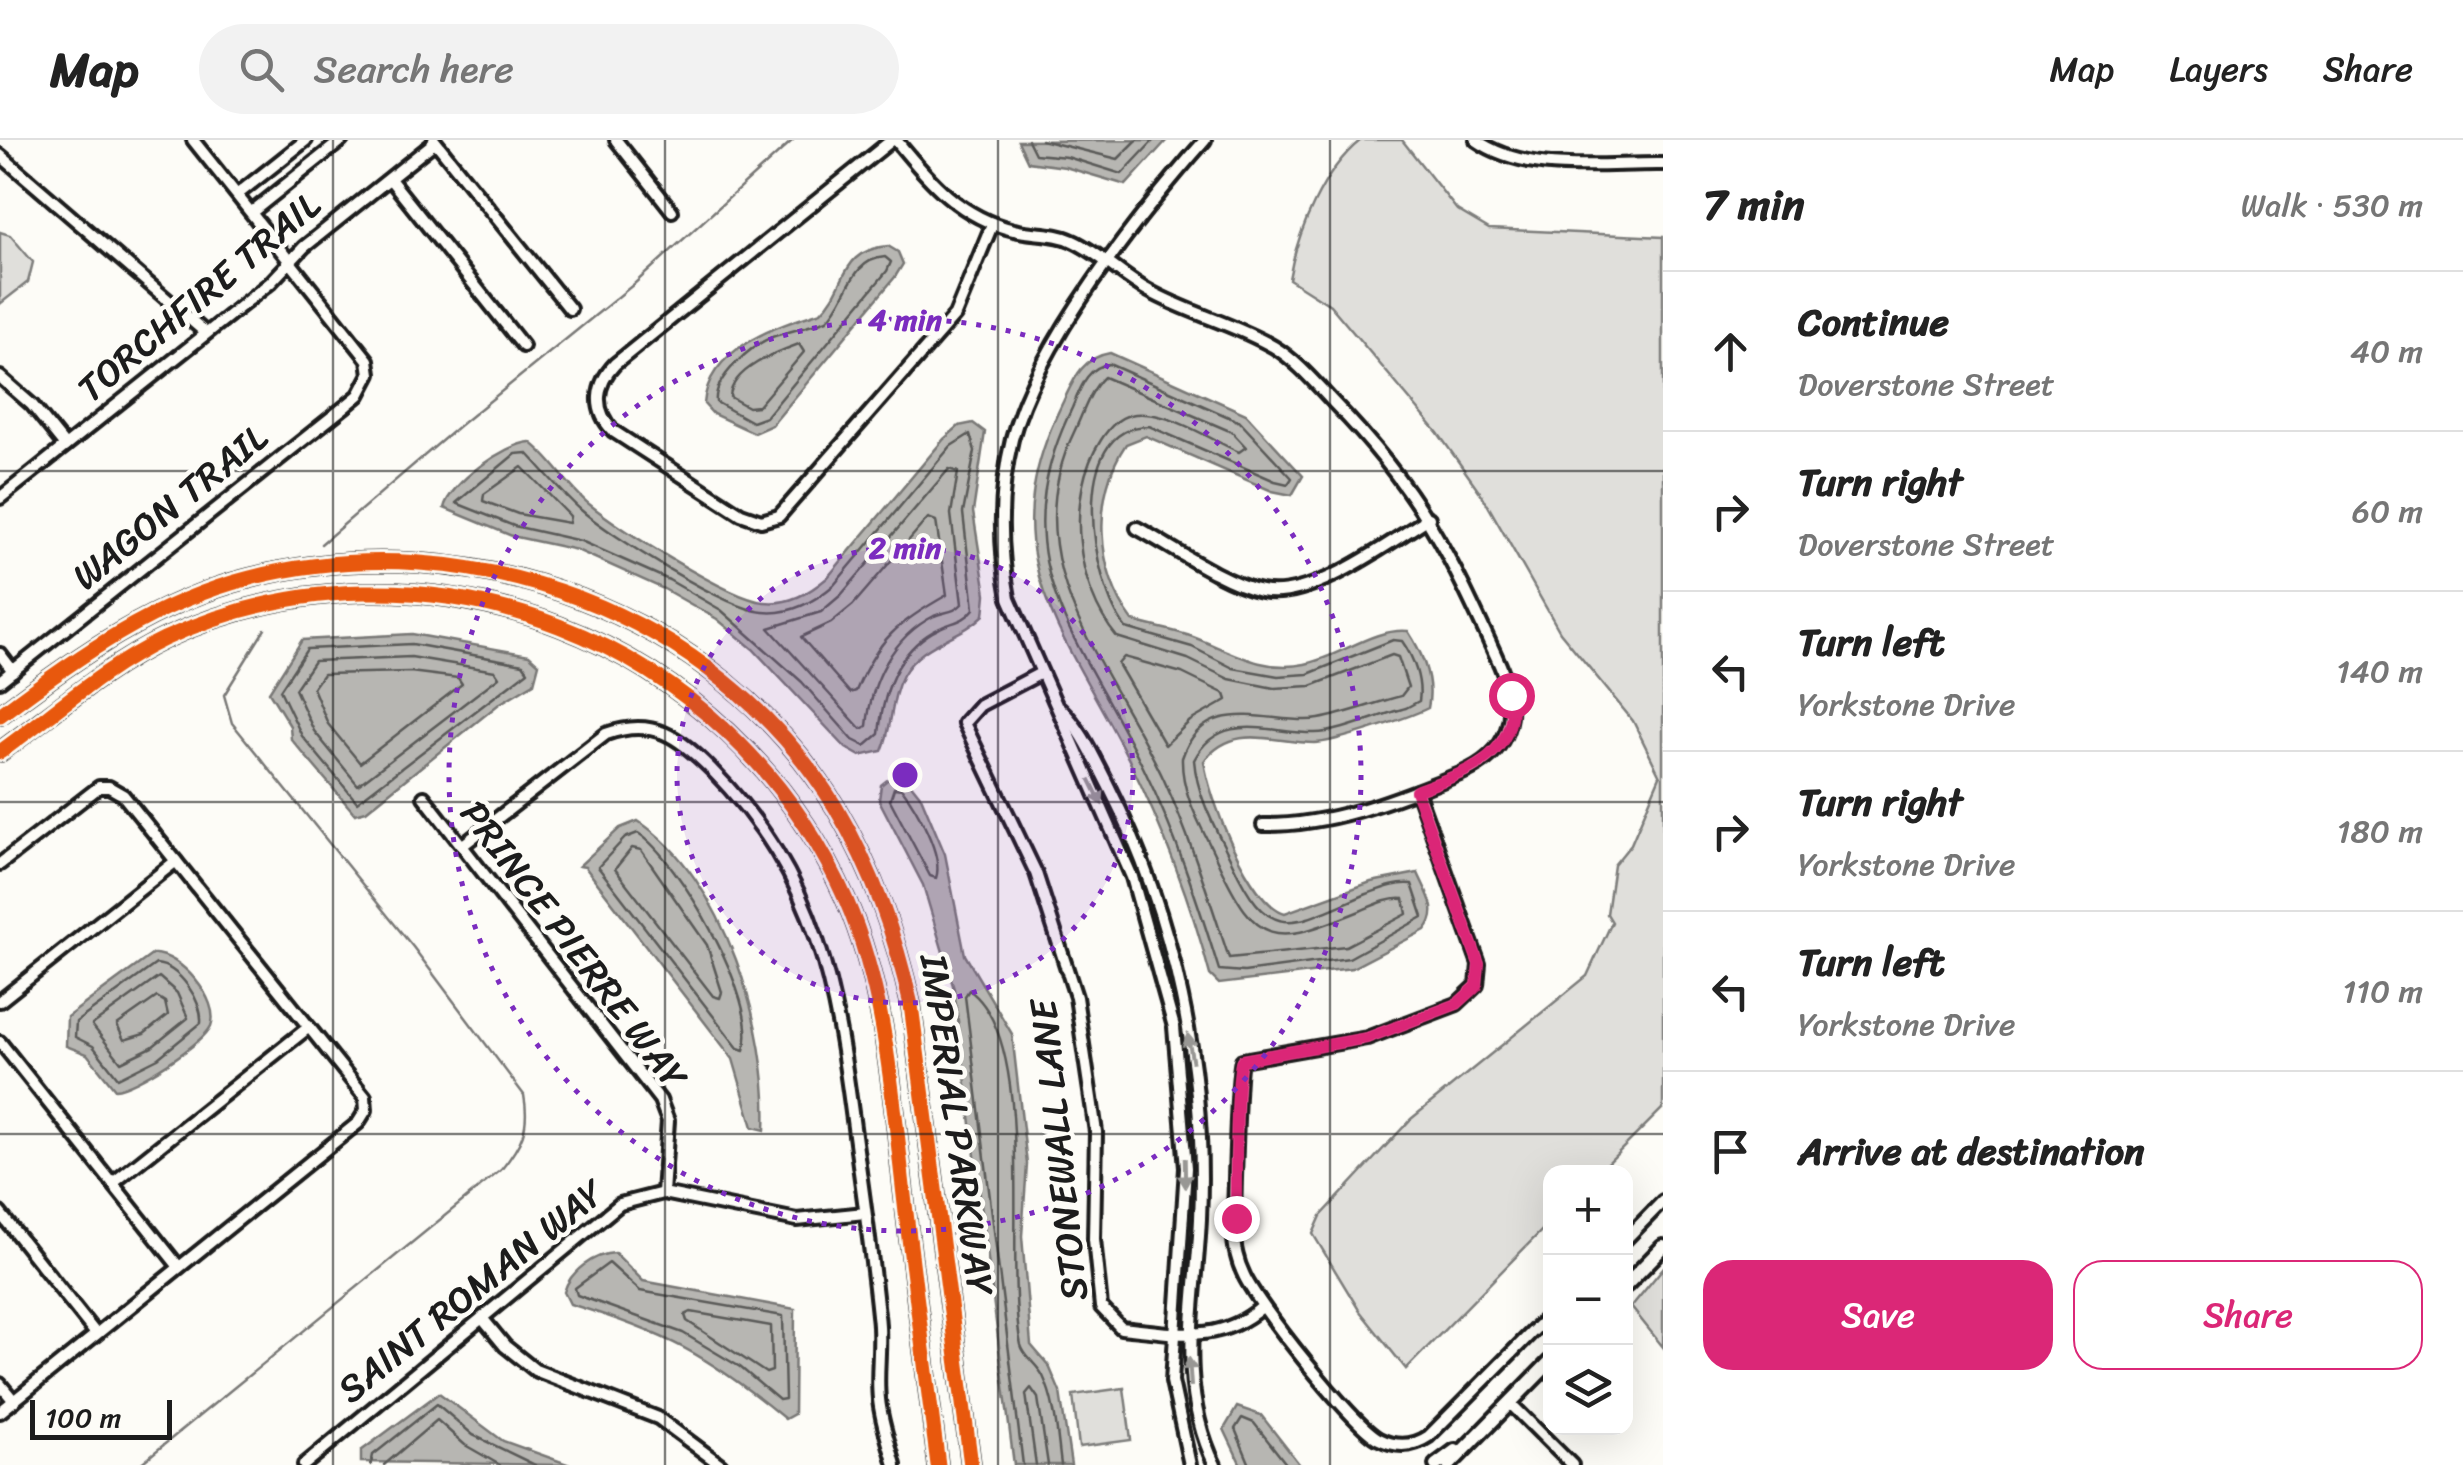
<!DOCTYPE html>
<meta charset="utf-8">
<style>
body{margin:0;font-family:Sriracha,sans-serif;background:#f2f2f2;color:#222}
.controls{position:absolute;right:30px;bottom:30px;display:grid;overflow:hidden;border-radius:20px;box-shadow:0 10px 40px #0002}
.controls button{width:90px;height:90px;display:grid;place-items:center;padding:0;border:0;border-bottom:2px solid #e0e0e0;background:#fff;color:#222;font:50px sans-serif}
.scale{position:absolute;left:30px;bottom:25px;width:142px;box-sizing:border-box;padding-left:10px;border:5px solid #1c1c1c;border-top:0;font-size:28px;line-height:35px;white-space:nowrap;color:#1c1c1c;-webkit-text-stroke:8px #fdfcf7;paint-order:stroke}
.stop{position:absolute;width:30px;height:30px;margin:-22px;border:8px solid #db2777;border-radius:50%;background:#fff}
.stop.end{background:#db2777;border-color:#fff;box-shadow:0 2px 10px #0008}
.list{margin:0;padding:0;list-style:none}
h2{display:flex;justify-content:space-between;align-items:center;height:130px;margin:0;padding:0 40px;font-size:42px}
h2 small{font-size:32px;font-weight:400;color:#767676}
.list li{display:grid;grid-template-columns:65px 1fr auto;gap:30px;align-items:center;box-sizing:border-box;height:160px;padding:0 40px;border-top:2px solid #e0e0e0}
.list b{display:block;font-size:38px;white-space:nowrap}
.list p{margin:0;font-size:32px;white-space:nowrap;color:#767676}
.list em{font-size:32px;font-style:normal;color:#767676}
.actions{display:flex;gap:20px;padding:30px 40px}
.actions a{flex:1;padding:22px 0;border:2px solid #db2777;border-radius:30px;text-align:center;font-size:35px;color:#db2777}
.actions .main{background:#db2777;color:#fff}
.icon{flex:none;width:55px;height:55px;fill:none;stroke:currentColor;stroke-width:2;stroke-linecap:round;stroke-linejoin:round}
.map{position:relative;flex:none;width:1663px;height:1325px;overflow:hidden}
header{display:flex;align-items:center;gap:60px;box-sizing:border-box;height:140px;padding:0 50px;background:#fff;border-bottom:2px solid #e0e0e0}
header strong{font-size:48px}
nav{display:flex;gap:55px;margin-inline-start:auto;font-size:35px}
.search{width:700px;height:90px;background:#f2f2f2;display:flex;align-items:center;gap:25px;box-sizing:border-box;padding:0 35px;border-radius:55px;color:#767676;font-size:38px}
main{display:flex}
aside{flex:1;background:#fff}
.map>svg:first-child{display:block}
</style>
<header>
<strong>Map</strong>
<div class="search"><svg class="icon" aria-label="search" viewBox="0 0 24 24"><circle cx="10" cy="10" r="6"/><path d="M15 15l6 6"/></svg>Search here</div>
<nav><a>Map</a><a>Layers</a><a>Share</a></nav>
</header>
<main>
<div class="map">
<svg width="1663" height="1325" viewBox="0 0 1663 1325">
<rect width="100%" height="100%" fill="#fdfcf7"/>
<filter id="ink" filterUnits="userSpaceOnUse"><feTurbulence type="fractalNoise" baseFrequency=".01" numOctaves="2"/><feDisplacementMap in="SourceGraphic" scale="20" xChannelSelector="R" yChannelSelector="G"/><feConvolveMatrix kernelMatrix="1 2 1 2 8 2 1 2 1" color-interpolation-filters="sRGB"/></filter>
<g filter="url(#ink)">
<g fill="#e0dfdb" stroke="#7e7e7c" stroke-width="2.5">
<path d="M1361,0H1402L1457,70L1489,89L1663,97V968L1599,1032H1550V1082L1406,1229L1359,1170L1313,1094L1321,1076L1411,979L1587,836L1612,782L1607,774L1614,725L1631,704L1660,636L1633,581L1560,492L1482,355L1438,293L1330,165L1289,139C1297,93 1323,30 1361,0Z"/>
<path d="M0,92L10,95L33,122L28,142L0,164Z"/>
<path d="M1663,1128V1207L1631,1167Z"/>
<path d="M1124,1248L1131,1300L1079,1307L1073,1255Z"/>
</g>
<g fill="#b7b6b2" stroke="#797876" stroke-width="2.5">
<path d="M1167,0L1126,45L1065,27L1028,22L1018,1Z"/>
<path d="M888,106L898,112L903,124L895,137L772,285L754,293L713,274L704,264C708,208 777,186 821,172C849,145 838,111 888,106Z"/>
<path d="M1110,213L1246,274L1303,336L1292,355L1272,351L1146,296L1126,304C1092,354 1095,432 1133,481C1153,487 1174,490 1193,497C1230,511 1263,533 1305,524C1340,517 1373,488 1408,491C1423,514 1434,540 1428,568C1410,577 1334,603 1314,603C1273,603 1235,582 1204,621C1209,658 1249,763 1285,773L1371,742L1418,733C1427,754 1441,771 1425,790L1352,828L1219,844L1210,835C1191,762 1162,687 1129,620C1064,490 988,417 1061,266C1073,242 1080,218 1110,213Z"/>
<path d="M973,283L985,292L973,372L986,454L984,475C960,499 921,502 903,535C890,559 893,586 882,611L860,616L846,608L753,509L717,479L664,449L577,410L512,396L444,368C450,343 505,304 530,302C552,318 567,346 589,364C619,388 729,459 764,462C789,465 809,453 827,438L944,299L959,286Z"/>
<path d="M412,494L529,515L539,524L534,543L499,564L366,671L355,674L291,599L290,586L269,552L302,500Z"/>
<path d="M891,637L906,638L921,657L945,714L965,815L1012,894L1027,1024L1022,1096L1031,1205L1049,1226L1060,1252L1071,1325H1014L954,849L923,745L879,660L881,645Z"/>
<path d="M638,681C725,737 770,892 765,990L753,987L733,919L585,727L579,726L620,688Z"/>
<path d="M153,814C179,812 221,861 211,886C203,904 134,948 115,949L87,914L66,906L67,877Z"/>
<path d="M615,1113L643,1141L795,1169L794,1274L785,1279C708,1215 666,1193 570,1164L564,1152C570,1131 594,1114 615,1113Z"/>
<path d="M439,1253L503,1301L570,1325L361,1322V1311Z"/>
<path d="M1237,1267L1261,1275L1300,1325H1241L1224,1289Z"/>
</g>
<g fill="none" stroke-linecap="round" stroke-linejoin="round">
<g stroke="#5a5a58" stroke-width="2.5">
<path d="M1028,0L1035,14L1067,17L1122,34L1154,0"/>
<path d="M1041,0L1118,19L1137,0"/>
<path d="M885,117L891,122L887,131L766,277L752,282L716,262C713,238 751,206 772,197C790,191 809,187 827,180C849,159 849,120 885,117Z"/>
<path d="M799,204L804,212L758,266L748,267L730,257C731,229 777,212 799,204Z"/>
<path d="M1109,224L1240,282L1292,338L1288,344L1275,341L1149,286C1065,286 1091,445 1126,488L1192,507L1233,528L1278,536L1308,534L1393,500L1402,501C1414,518 1422,541 1419,561L1406,568C1381,574 1339,593 1315,593C1272,594 1220,569 1194,620C1197,657 1216,689 1232,722C1271,806 1292,785 1367,754C1381,749 1398,742 1412,744L1423,777L1349,818L1244,832L1219,830C1198,762 1175,693 1144,629C1080,496 997,422 1072,268C1080,250 1086,227 1109,224Z"/>
<path d="M1104,237L1232,292L1246,307L1239,312C1209,299 1163,267 1130,275C1117,278 1108,289 1101,300C1065,355 1075,447 1117,497L1188,519L1229,539L1274,548L1311,546L1392,515L1398,517L1408,547L1401,556C1374,563 1346,574 1319,579C1276,587 1205,549 1182,618C1181,655 1202,687 1217,720C1258,808 1273,806 1360,771C1374,765 1390,757 1404,759L1407,774L1346,806L1229,818C1209,758 1190,697 1164,640C1111,525 1010,423 1075,290C1083,273 1090,250 1104,237Z"/>
<path d="M970,294L975,311L963,373L974,469C963,483 954,481 940,488C897,508 883,552 879,594L865,606L853,600L802,542L721,470L669,440L581,401L514,386L456,363L515,314L527,313C545,332 561,352 581,370C611,396 726,469 763,472C791,475 814,462 834,445L951,306Z"/>
<path d="M522,327L570,376L569,383L518,374L483,361L484,354Z"/>
<path d="M949,329L958,332L951,374L962,464C954,473 945,471 934,476C892,497 871,542 867,586L861,589L769,488L821,472L841,455Z"/>
<path d="M928,378L936,381L947,455C899,482 878,498 856,551L850,553L801,497L831,483L853,465Z"/>
<path d="M412,504L523,524L528,531L357,662L302,596L280,550L307,509Z"/>
<path d="M411,517L495,531L499,537L358,645L314,591L295,549L314,521Z"/>
<path d="M1124,517L1182,533L1225,554L1227,560L1190,581L1165,605L1118,524Z"/>
<path d="M410,532L458,538L462,544L360,623L328,584L313,548L323,534Z"/>
<path d="M894,648L902,649C916,667 944,716 936,738L930,736L890,660Z"/>
<path d="M638,693C679,719 761,863 744,910L738,908L598,727L625,698Z"/>
<path d="M632,708L641,710L707,805L722,852L720,858L713,856L615,729Z"/>
<path d="M156,824C179,826 203,861 201,883L158,918L118,938L93,906L75,897L76,882Z"/>
<path d="M159,837L177,853L188,878L152,907L121,922L92,885Z"/>
<path d="M157,857L165,862L168,875L144,894L124,900L117,885Z"/>
<path d="M609,1123L640,1151L783,1176L785,1259L779,1260L740,1227L683,1193L577,1155L575,1148Z"/>
<path d="M691,1172L771,1186L772,1231L766,1233L687,1181L685,1175Z"/>
<path d="M371,1325L373,1315L437,1264L473,1295L535,1325"/>
<path d="M384,1325L437,1280L465,1305L500,1325"/>
<path d="M1023,1325L965,856L969,850C1040,901 1003,1120 1021,1205C1024,1217 1037,1224 1043,1236C1056,1263 1057,1295 1061,1325"/>
<path d="M1036,1325L1026,1254L1031,1248L1038,1258L1048,1325"/>
<path d="M1250,1325L1235,1289L1242,1278L1254,1283L1287,1325"/>
</g>
<g stroke="#797876" stroke-width="2.5">
<path d="M321,404L459,286L634,144L793,0"/>
<path d="M139,1325L501,1030C522,1004 530,988 524,955L413,807L232,583L224,555L265,489"/>
</g>
<g stroke="#1c1c1c" stroke-width="18">
<g id="minor">
<path d="M434,0L570,169"/>
<path d="M616,0L672,71"/>
<path d="M892,0L615,224C596,244 592,269 613,291L741,374L761,381L779,376L955,175L992,85"/>
<path d="M896,0C929,41 961,78 1014,90C1033,95 1055,92 1073,101C1101,114 1123,137 1149,151C1188,173 1235,184 1274,207C1297,221 1316,244 1335,264C1420,351 1450,415 1500,525C1521,573 1511,613 1460,634C1397,659 1332,686 1263,685"/>
<path d="M1476,0C1527,36 1603,23 1663,24"/>
<path d="M0,15L206,193"/>
<path d="M390,39L523,206"/>
<path d="M238,54L306,0"/>
<path d="M252,72L342,0"/>
<path d="M0,237L32,265L65,306"/>
<path d="M0,358L270,143L304,107L435,2"/>
<path d="M1137,388C1172,407 1223,443 1261,451C1311,462 1388,403 1429,378"/>
<path d="M0,514L13,531"/>
<path d="M1041,533L980,565L964,583L1036,733L1076,857L1096,992L1094,1099L1101,1167L1121,1188C1176,1193 1218,1205 1262,1167"/>
<path d="M0,541L347,265L359,255L370,234L368,220L193,0"/>
<path d="M1060,568C1082,589 1094,618 1108,645C1175,777 1207,931 1200,1079C1196,1165 1176,1245 1215,1325"/>
<path d="M1417,651L1479,824L1477,845L1457,864L1367,898L1242,920C1237,928 1234,1074 1234,1096C1234,1107 1238,1123 1243,1133C1254,1161 1354,1287 1379,1299C1397,1308 1413,1307 1429,1296L1550,1174"/>
<path d="M424,657L660,960L668,981L663,1053"/>
<path d="M463,705L606,594C653,577 679,597 711,629C820,739 836,850 855,995C863,1055 872,1115 878,1175C882,1203 876,1231 879,1259C881,1281 889,1303 895,1325"/>
<path d="M0,724L99,647H109L123,655L365,957L366,970L358,983L0,1272"/>
<path d="M0,861L176,721"/>
<path d="M0,902L179,1127"/>
<path d="M113,1043L309,887"/>
<path d="M0,1073L96,1194"/>
<path d="M1626,1099L1663,1061"/>
<path d="M482,1178L505,1206L535,1230L658,1278L721,1325"/>
<path d="M0,1244L14,1261"/>
<path d="M1510,1263L1572,1325"/>
<path d="M304,1325L620,1064L663,1053L797,1080L865,1073"/>
<path d="M1190,1325L1172,1241L1186,1028L1174,887L1132,737L1009,458C999,405 999,352 1012,299C1037,203 1139,75 1205,0"/>
</g>
</g>
<g stroke="#1c1c1c" stroke-width="20">
<g id="tertiary">
<path d="M1626,1145L1663,1107"/>
<path d="M1436,1325L1455,1311"/>
<path d="M1449,1325L1550,1222"/>
</g>
</g>
<g stroke="#1c1c1c" stroke-width="22">
<g id="primary">
<path d="M0,575C77,517 154,462 250,438C468,382 717,472 836,668C873,731 895,794 911,865L971,1325"/>
<path d="M0,612C53,574 105,527 164,499C424,378 731,499 846,760C887,854 893,963 905,1064C915,1151 927,1238 938,1325"/>
</g>
</g>
<use href="#minor" stroke="#fdfcf7" stroke-width="10"/>
<use href="#tertiary" stroke="#fdfcf7" stroke-width="12"/>
<use href="#primary" stroke="#fdfcf7" stroke-width="15"/>
<g stroke="#fdfcf7" stroke-width="21">
<g id="cycleway">
<path d="M0,575C77,517 154,462 250,438C468,382 717,472 836,668C873,731 895,794 911,865L971,1325"/>
<path d="M0,612C53,574 105,527 164,499C424,378 731,499 846,760C887,854 893,963 905,1064C915,1151 927,1238 938,1325"/>
</g>
</g>
<use href="#cycleway" stroke="#e8590c" stroke-width="15"/>
</g>
<defs><path id="oneway-solid" d="M-6-.8H1V-3.2L6.5 0L1 3.2V.8H-6Z" transform="scale(2.5)"/></defs>
<g fill="#989794">
<use href="#oneway-solid" transform="translate(1096 652) rotate(64)"/>
<use href="#oneway-solid" transform="translate(1190 908) rotate(-100)"/>
<use href="#oneway-solid" transform="translate(1185 1033) rotate(89)"/>
<use href="#oneway-solid" transform="translate(1190 1232) rotate(-94)"/>
</g>
</g>
<g fill="none" stroke-linecap="round" stroke-linejoin="round" filter="url(#ink)">
<path stroke="#db2777" stroke-width="12" d="M1236,1078C1236,1053 1235,932 1242,920L1367,898L1457,864L1477,846L1479,824L1416,651C1463,633 1520,617 1511,555"/>
</g>
<path fill="none" stroke="#1c1c1c" stroke-width="2.5" stroke-opacity="0.55" d="M333,0V1325M665,0V1325M998,0V1325M1330,0V1325M0,331H1663M0,662H1663M0,994H1663"/>
<circle cx="905" cy="635" r="228" fill="#7b2cbf" fill-opacity=".12"/>
<g fill="none" stroke="#7b2cbf" stroke-width="5" stroke-dasharray="5 10">
<circle cx="905" cy="635" r="228"/>
<circle cx="905" cy="635" r="456"/>
</g>
<g text-anchor="middle" dominant-baseline="central" stroke-width="9" stroke-linejoin="round" paint-order="stroke">
<g font-size="38" fill="#1c1c1c" stroke="#fdfcf7">
<text transform="translate(199 157) rotate(-40)">TORCHFIRE TRAIL</text>
<text transform="translate(170 367) rotate(-39)">WAGON TRAIL</text>
<text transform="translate(574 805) rotate(53)">PRINCE PIERRE WAY</text>
<text transform="translate(957 985) rotate(82)">IMPERIAL PARKWAY</text>
<text transform="translate(1059 1010) rotate(-96)">STONEWALL LANE</text>
<text transform="translate(471 1151) rotate(-39)">SAINT ROMAN WAY</text>
</g>
</g>
<circle cx="905" cy="635" r="15" fill="#7b2cbf" stroke="#fdfcf7" stroke-width="5"/>
<g font-size="30" text-anchor="middle" font-weight="bold" fill="#7b2cbf" stroke="#fdfcf7" stroke-width="9" stroke-linejoin="round" paint-order="stroke">
<text x="905" y="190">4 min</text>
<text x="905" y="418">2 min</text>
</g>
</svg>
<div class="controls">
<button>+</button>
<button>−</button>
<button><svg class="icon" aria-label="layers" viewBox="0 0 24 24"><path d="M12 4l9 5-9 5-9-5zM3 14l9 5 9-5"/></svg></button>
</div>
<div class="scale">100 m</div>
<div class="stop" style="left:1511px;top:555px"></div>
<div class="stop end" style="left:1236px;top:1078px"></div>
</div>
<aside>
<h2>7 min<small>Walk · 530 m</small></h2>
<ul class="list">
<li><svg class="icon" aria-label="ahead" viewBox="0 0 24 24"><path d="M12 20V5M6 11l6-6 6 6"/></svg><div><b>Continue</b><p>Doverstone Street</p></div><em>40 m</em></li>
<li><svg class="icon" aria-label="right" viewBox="0 0 24 24"><path d="M7 20v-9h11M14 6l5 5-5 5"/></svg><div><b>Turn right</b><p>Doverstone Street</p></div><em>60 m</em></li>
<li><svg class="icon" aria-label="left" viewBox="0 0 24 24"><path d="M17 20v-9H6M10 6l-5 5 5 5"/></svg><div><b>Turn left</b><p>Yorkstone Drive</p></div><em>140 m</em></li>
<li><svg class="icon" aria-label="right" viewBox="0 0 24 24"><path d="M7 20v-9h11M14 6l5 5-5 5"/></svg><div><b>Turn right</b><p>Yorkstone Drive</p></div><em>180 m</em></li>
<li><svg class="icon" aria-label="left" viewBox="0 0 24 24"><path d="M17 20v-9H6M10 6l-5 5 5 5"/></svg><div><b>Turn left</b><p>Yorkstone Drive</p></div><em>110 m</em></li>
<li><svg class="icon" aria-label="arrive" viewBox="0 0 24 24"><path d="M6 21V4h12l-3 4 3 4H6"/></svg><div><b>Arrive at destination</b></div></li>
</ul>
<div class="actions"><a class="main">Save</a><a>Share</a></div>
</aside>
</main>
